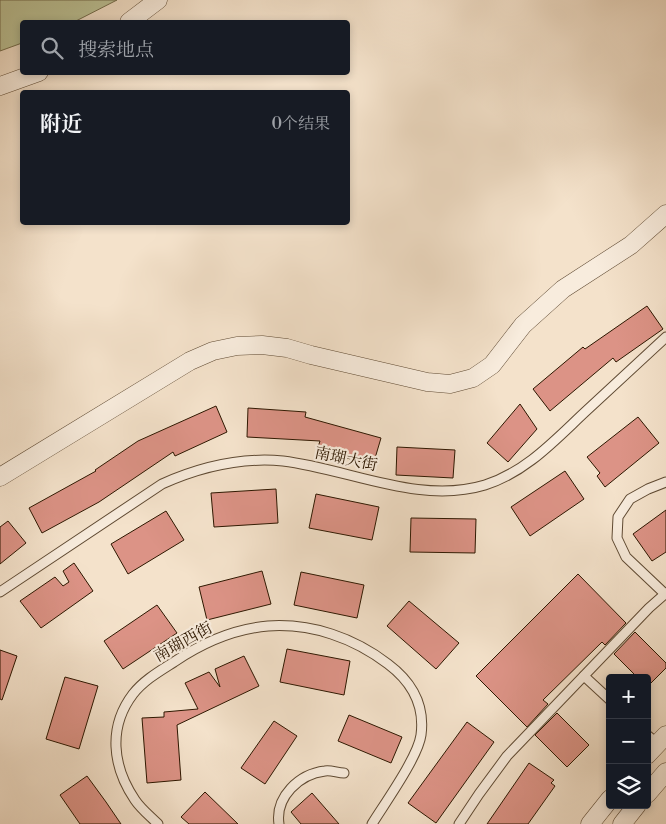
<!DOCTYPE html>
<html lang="zh">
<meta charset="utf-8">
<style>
body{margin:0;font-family:"Libre Bodoni","Noto Serif SC",serif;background:#20242c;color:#f1f3f6}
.controls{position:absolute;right:15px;bottom:15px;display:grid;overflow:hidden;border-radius:5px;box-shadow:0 2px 8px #0003}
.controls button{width:45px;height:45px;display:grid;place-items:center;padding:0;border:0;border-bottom:1px solid #363941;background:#171b24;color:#f1f3f6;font:25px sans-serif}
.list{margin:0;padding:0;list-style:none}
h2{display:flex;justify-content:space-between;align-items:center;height:65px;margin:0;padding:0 20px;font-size:21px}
h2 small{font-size:16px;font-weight:400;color:#9ea1a6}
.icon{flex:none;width:28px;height:28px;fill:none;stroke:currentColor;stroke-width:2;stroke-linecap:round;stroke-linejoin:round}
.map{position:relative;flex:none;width:666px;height:824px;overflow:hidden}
.search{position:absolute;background:#171b24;box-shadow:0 2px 8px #0003;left:20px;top:20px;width:330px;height:55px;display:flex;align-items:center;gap:12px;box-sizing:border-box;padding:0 18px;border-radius:5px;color:#9ea1a6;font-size:19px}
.panel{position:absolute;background:#171b24;box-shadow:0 2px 8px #0003;left:20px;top:90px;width:330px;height:135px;border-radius:5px}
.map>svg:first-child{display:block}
</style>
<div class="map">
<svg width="666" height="824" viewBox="0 0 666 824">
<rect width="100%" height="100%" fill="#f4e2cb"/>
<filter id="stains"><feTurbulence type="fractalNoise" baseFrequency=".004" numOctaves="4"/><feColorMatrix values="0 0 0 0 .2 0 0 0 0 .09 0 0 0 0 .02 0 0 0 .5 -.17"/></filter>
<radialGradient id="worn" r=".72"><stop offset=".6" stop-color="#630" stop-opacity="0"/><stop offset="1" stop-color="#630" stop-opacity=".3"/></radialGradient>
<path fill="#bcc397" stroke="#746d4c" d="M0,0H117L74,22H22V43L0,51Z"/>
<g fill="#dc9386" stroke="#2d1700">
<path d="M647,306L663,329L616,362L613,358L550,411L533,389L583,347L585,349Z"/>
<path d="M520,404L537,429L508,462L487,443Z"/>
<path d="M216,406L227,432L175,456L173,452L99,502L42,533L29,508L96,471L95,470L138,441Z"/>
<path d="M248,408L306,412L305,417L381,438L373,465L317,450L320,441L247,437Z"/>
<path d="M638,417L659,443L605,487L597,476L600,473L587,457Z"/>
<path d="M397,447L455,450L453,478L396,475Z"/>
<path d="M565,471L584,499L530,536L511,507Z"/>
<path d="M276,489L278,523L214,527L211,493Z"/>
<path d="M316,494L379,507L372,540L309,528Z"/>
<path d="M666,510V552L652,561L633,534Z"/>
<path d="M166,511L184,540L128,574L111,544Z"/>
<path d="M411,518L476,519L475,553L410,552Z"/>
<path d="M8,521L26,543L0,564V527Z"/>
<path d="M74,563L93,591L41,628L20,601L55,577L63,586L69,582L63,571Z"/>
<path d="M262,571L271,604L207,620L199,587Z"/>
<path d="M301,572L364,585L357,618L294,605Z"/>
<path d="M578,574L626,623L605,645L602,642L543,700L548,704L527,727L476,676Z"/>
<path d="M409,601L459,643L436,669L387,626Z"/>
<path d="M157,605L177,633L123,669L104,641Z"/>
<path d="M635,632L666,663V668L647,687V678H638L614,654Z"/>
<path d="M287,649L350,661L344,695L280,682Z"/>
<path d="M0,650L17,656L2,700L0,699Z"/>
<path d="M244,656L259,686L177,725L181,780L147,783L142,718L164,717V712L198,709L185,683L209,672L220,687L215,669Z"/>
<path d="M65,677L98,686L79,749L46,739Z"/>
<path d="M557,713L589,745L567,767L535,735Z"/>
<path d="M349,715L402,737L391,763L338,741Z"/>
<path d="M274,721L297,736L265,784L241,768Z"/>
<path d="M467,722L494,742L436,823L408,803Z"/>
<path d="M529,763L554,780L551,783L555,786L528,824H487Z"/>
<path d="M87,776L106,802L121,824H80L60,795Z"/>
<path d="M205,792L238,824H189L181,817Z"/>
<path d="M312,793L339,824H301L291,812Z"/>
</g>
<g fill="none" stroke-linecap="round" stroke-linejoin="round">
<g stroke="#5f4a33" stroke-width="11">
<g id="service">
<path d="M0,592L162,484C200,467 241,457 283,461C349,469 419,505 485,485C526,472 555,440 585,412C612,387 639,362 666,337"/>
<path d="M665,594L626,557L617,538L618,517L630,499L648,489L666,482"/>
<path d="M584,676L610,700"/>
<path d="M647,735L658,744"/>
<path d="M158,824C150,816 141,809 135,800C112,766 108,727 133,694C144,680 160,671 174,662C202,643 234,629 268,626C312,623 354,638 388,664C412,682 425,705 421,735C418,757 385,803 372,824"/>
<path d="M279,824C275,797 299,774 325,771C331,770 338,773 344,773"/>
<path d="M459,824L479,794L507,756L649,608L666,593"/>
</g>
</g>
<g stroke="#5f4a33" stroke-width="19">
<g id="minor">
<path d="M129,22L158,0"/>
<path d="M0,86L39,72"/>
<path d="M0,477L190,361L213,351L237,346L262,345L287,348L311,355L427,382L450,384L473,378L492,365L523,325L563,289L631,245L666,214"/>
<path d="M647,755L666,735"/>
<path d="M647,794L666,772"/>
<path d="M590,824L610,799"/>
<path d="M622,824L637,805"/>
</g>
</g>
<use href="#service" stroke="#f8ecdd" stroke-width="9"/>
<use href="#minor" stroke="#f8ecdd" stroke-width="18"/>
</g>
<g text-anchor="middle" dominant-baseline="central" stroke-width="4.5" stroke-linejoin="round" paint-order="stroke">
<g font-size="16" fill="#2d1700" stroke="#f8ecdd">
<text transform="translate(346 459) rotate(12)">南瑚大街</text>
<text transform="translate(183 642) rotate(-29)">南瑚西街</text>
</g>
</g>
<rect width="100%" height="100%" filter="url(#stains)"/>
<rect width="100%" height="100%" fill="url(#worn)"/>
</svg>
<div class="controls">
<button>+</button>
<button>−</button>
<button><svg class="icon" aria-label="layers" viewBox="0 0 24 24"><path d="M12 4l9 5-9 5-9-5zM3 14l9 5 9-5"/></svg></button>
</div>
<div class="search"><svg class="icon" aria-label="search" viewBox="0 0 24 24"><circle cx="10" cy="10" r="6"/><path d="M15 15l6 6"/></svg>搜索地点</div>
<section class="panel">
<h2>附近<small>0个结果</small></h2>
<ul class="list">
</ul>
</section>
</div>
